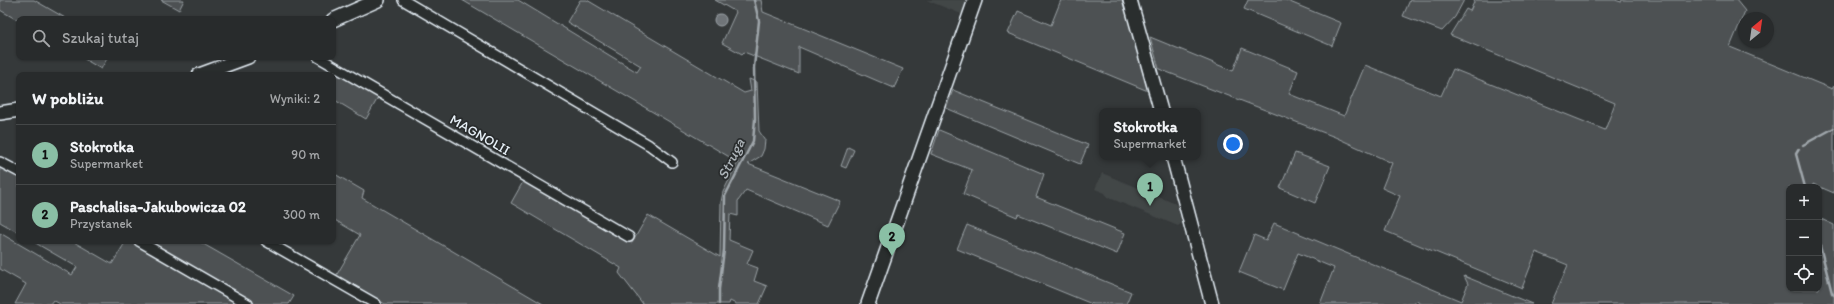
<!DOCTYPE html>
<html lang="pl">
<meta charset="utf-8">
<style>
body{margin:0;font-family:Itim,sans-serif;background:#303334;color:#f1f3f6}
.controls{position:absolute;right:12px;bottom:12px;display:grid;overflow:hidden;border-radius:8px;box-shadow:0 1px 3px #0004}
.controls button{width:36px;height:36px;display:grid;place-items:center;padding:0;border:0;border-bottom:1px solid #444748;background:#282b2c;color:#f1f3f6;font:20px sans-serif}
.compass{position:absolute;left:1738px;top:12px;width:36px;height:36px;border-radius:50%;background:#282b2c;box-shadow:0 1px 3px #0004;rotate:29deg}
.you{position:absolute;left:1233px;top:144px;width:14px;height:14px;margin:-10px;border:3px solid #fff;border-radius:50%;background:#1a73e8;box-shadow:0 0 0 6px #1a73e833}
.badge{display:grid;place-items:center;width:26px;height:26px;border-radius:50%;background:#8abfa5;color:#111;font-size:13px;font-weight:700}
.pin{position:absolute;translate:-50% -33px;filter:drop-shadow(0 1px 2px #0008)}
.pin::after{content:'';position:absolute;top:21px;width:14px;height:12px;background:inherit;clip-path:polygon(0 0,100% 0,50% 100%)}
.popup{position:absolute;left:1099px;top:108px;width:102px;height:52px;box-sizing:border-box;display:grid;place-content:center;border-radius:8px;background:#282b2c;filter:drop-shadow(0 1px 3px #0005);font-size:13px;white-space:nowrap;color:#a5a7a9}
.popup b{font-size:15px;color:#f1f3f6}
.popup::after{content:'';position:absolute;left:50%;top:100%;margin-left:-8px;border:8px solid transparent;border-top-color:#282b2c}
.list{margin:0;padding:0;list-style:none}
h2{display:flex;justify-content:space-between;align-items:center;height:52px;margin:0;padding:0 16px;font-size:17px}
h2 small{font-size:13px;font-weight:400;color:#a5a7a9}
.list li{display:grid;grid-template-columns:26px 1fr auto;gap:12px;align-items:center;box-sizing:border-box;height:60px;padding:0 16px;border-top:1px solid #444748}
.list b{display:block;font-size:15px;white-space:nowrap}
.list p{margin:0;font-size:13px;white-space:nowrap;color:#a5a7a9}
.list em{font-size:13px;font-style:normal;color:#a5a7a9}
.icon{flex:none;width:22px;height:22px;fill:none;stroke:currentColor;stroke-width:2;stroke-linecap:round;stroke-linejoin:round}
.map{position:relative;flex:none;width:1834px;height:304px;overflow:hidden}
.search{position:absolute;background:#282b2c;box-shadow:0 1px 3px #0004;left:16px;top:16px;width:320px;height:44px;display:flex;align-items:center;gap:10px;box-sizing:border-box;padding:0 14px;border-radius:8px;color:#a5a7a9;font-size:15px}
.panel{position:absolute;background:#282b2c;box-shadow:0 1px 3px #0004;left:16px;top:72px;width:320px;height:172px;border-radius:8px}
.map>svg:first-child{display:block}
</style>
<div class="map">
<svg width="1834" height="304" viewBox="0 0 1834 304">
<rect width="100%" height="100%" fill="#35393a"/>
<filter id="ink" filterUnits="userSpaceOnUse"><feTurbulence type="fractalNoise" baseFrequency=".025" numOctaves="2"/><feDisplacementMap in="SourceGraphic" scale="8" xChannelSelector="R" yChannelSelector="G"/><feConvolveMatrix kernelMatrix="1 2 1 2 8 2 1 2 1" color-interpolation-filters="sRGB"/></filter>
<g filter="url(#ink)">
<g fill="#424647">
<path d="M926,0H965L966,8L964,15Z"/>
<path d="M1102,173L1176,204L1182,223L1178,226L1107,197L1105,193L1095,189Z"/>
</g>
<g fill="#4d5152" stroke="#9aa1a5">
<path d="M0,0H34L67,19H19V21L0,10Z"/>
<path d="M161,0H184L179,10Z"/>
<path d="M462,0H518L637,72L641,66L567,22L580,0H587L744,93L751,91L749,79L757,82L759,131L765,140L764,149L761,156L748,164L840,201L828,225L746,190L738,201V216L730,214L729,240L753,250L747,264L758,268L754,281L767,286L759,304H736L730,301L729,304H643L619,273L621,268L511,203L524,180L632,243L648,215L720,257L721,202L723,192L738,162Z"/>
<path d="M715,0H761L763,12L903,69L894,88L799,47V74L744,52L742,54L722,43L736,12Z"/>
<path d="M1061,0H1123L1148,91L1008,33L1018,11L1051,25Z"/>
<path d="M1248,0H1285L1341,23L1332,46L1244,9Z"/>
<path d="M1410,0H1464L1455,17L1442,31L1403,16Z"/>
<path d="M1475,0H1615L1621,2L1622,0H1736L1745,11L1730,47L1832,89L1834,86V193L1813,184V187H1789V289H1819V213L1821,219L1834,225V304H1551L1568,265L1536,252L1522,288L1385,231L1400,196L1382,188L1392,163L1335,137L1159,69L1150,37L1233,71L1242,48L1298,71L1289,94L1344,116L1365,65L1441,96L1453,69L1605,130L1615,103L1450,35L1466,9L1470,11Z"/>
<path d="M81,57H108L101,69Z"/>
<path d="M331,68L379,96L366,119L333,99V75H327Z"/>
<path d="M953,90L1088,145L1080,164L946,108Z"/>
<path d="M939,130L1044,174L1036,197L1125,233L1117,254L1018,214L1017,217L963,194L972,170L931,154Z"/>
<path d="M848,147L854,150L846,168L841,166Z"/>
<path d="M1295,153L1330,166L1315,203L1280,188Z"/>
<path d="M0,167L19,178V233L0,222Z"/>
<path d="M333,173L364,191L362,198L543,304H385L336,276L360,235L333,219Z"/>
<path d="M1274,223L1461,301L1468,284L1464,276L1532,304H1422L1416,301L1414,304H1320L1334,268L1298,253L1283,290L1239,272L1254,235L1266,240Z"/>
<path d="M967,225L1131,292L1126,304H1092L957,249Z"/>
<path d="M0,233L72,275L77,267L32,241H72L112,264L126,241H134L243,304H60L53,300L50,304H15L26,284L0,269Z"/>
<path d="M145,241H198L294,296L289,304H253Z"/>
</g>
<circle fill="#707579" stroke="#a0a7ac" cx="720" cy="20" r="6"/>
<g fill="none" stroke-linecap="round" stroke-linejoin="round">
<g stroke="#a0a7ac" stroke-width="2.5">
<path d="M1803,145L1834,128"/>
<path d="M1799,149L1796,154L1805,187"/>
<path d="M1819,242L1832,293L1834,295"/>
<path d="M719,304V289L724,250L725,196L753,141L755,119L754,67L759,21L754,0"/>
</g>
<g stroke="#e8f1f8" stroke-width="12">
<g id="street">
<path d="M403,0L649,145L672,162"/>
<path d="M318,57L629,237"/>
<path d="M0,162L19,172"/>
<path d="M139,241L248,304"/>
<path d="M266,241L376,304"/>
</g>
</g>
<g stroke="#e8f1f8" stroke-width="16">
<g id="secondary">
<path d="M1130,0L1161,111"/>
<path d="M333,20L378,0"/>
<path d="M199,75L248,57"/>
<path d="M0,113L19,110"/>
<path d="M1173,157L1212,304"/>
<path d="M868,304L975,0"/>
</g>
</g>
<use href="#street" stroke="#2a2d2e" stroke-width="9"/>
<use href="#secondary" stroke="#2a2d2e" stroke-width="13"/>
</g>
</g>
<g text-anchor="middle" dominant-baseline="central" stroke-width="3.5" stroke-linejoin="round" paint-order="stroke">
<g font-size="14" fill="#e8f1f8" stroke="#2a2d2e">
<text transform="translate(480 135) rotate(30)">MAGNOLII</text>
</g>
<g font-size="15" font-style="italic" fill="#acb3b8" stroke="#2a2d2e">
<text transform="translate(731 159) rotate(-64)">Struga</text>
</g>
</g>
</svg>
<div class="controls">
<button>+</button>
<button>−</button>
<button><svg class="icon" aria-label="locate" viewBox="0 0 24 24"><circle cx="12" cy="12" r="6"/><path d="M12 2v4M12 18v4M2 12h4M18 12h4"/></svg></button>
</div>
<svg class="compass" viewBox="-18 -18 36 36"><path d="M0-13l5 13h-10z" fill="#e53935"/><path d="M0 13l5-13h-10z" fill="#a5a7a9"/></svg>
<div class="you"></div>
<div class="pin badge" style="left:1150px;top:206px">1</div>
<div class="popup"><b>Stokrotka</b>Supermarket</div>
<div class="pin badge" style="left:892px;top:256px">2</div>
<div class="search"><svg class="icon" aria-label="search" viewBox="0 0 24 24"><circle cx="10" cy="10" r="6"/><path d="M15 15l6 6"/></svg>Szukaj tutaj</div>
<section class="panel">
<h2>W pobliżu<small>Wyniki: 2</small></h2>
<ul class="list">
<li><span class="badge">1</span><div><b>Stokrotka</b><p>Supermarket</p></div><em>90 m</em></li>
<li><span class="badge">2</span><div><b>Paschalisa-Jakubowicza 02</b><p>Przystanek</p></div><em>300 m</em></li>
</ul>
</section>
</div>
